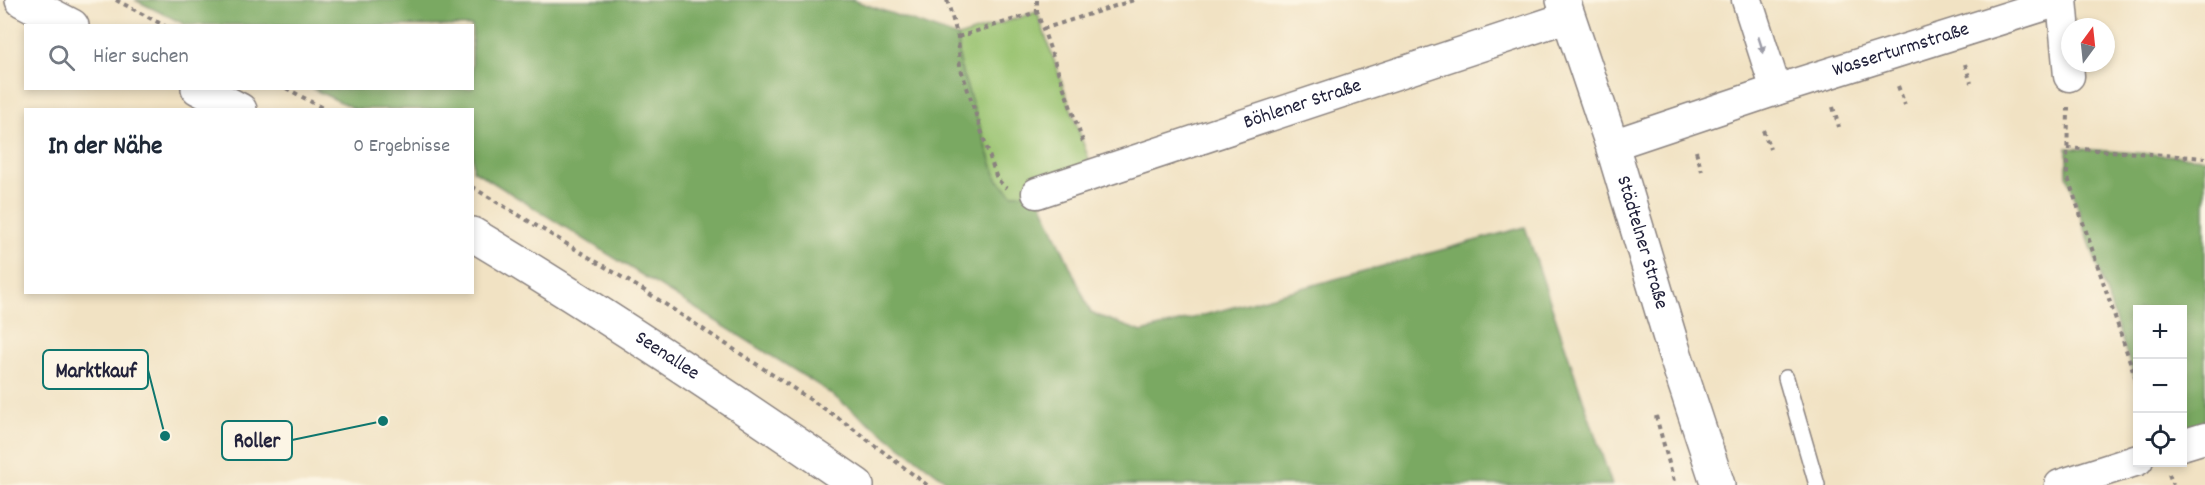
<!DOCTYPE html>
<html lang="de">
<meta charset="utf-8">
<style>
body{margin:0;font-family:Dekko,sans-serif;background:#f6f6f7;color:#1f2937}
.controls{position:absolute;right:18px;bottom:18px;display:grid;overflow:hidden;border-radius:0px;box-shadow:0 3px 9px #0003}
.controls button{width:54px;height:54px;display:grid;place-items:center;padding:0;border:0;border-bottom:2px solid #e0e1e3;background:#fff;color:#1f2937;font:30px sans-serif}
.compass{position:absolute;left:2061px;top:18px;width:54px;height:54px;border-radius:50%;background:#fff;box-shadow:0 3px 9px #0003;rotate:15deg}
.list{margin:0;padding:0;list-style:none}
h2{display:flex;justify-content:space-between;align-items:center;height:78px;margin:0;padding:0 24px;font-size:26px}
h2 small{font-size:20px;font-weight:400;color:#747a83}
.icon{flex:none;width:33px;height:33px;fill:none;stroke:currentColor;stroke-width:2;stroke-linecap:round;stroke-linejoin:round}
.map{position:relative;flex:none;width:2205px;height:485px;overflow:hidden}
.search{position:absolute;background:#fff;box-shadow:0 3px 9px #0003;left:24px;top:24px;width:450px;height:66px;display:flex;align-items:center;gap:15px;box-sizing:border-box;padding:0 21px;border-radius:0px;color:#747a83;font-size:22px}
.panel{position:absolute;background:#fff;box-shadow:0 3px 9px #0003;left:24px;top:108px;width:450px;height:186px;border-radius:0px}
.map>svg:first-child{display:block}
</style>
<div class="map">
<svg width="2205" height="485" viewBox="0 0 2205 485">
<rect width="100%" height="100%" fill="#fcf5e5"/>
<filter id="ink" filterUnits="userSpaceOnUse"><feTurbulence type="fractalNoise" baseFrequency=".0167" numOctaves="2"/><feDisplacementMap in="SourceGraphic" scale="12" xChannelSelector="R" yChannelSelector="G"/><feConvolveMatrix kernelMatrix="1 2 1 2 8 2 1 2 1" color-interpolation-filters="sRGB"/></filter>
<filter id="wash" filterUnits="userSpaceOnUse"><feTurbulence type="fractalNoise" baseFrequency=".008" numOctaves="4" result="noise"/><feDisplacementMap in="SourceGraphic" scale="24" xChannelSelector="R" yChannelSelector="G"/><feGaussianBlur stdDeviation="1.35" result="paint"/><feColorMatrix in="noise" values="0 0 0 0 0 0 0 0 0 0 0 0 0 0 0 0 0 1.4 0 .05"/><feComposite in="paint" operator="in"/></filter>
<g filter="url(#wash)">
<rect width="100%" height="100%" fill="#f1e2c3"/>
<path fill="#99c36f" stroke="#5e7255" stroke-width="1.5" d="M1037,12L1094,174L1037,193L1012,194L997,179L960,66L958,37Z"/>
<g fill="#7aa962" stroke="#4e664e" stroke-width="1.5">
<path d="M135,0H853L958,37L960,66L997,179L1012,194L1037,193L1091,313L1142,332L1525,227L1612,485H952L820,386L473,170L472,110L355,109L313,89L472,88V26L186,25Z"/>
<path d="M2067,148L2205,158V438L2183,445L2182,310H2138L2137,385L2067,175Z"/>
</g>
</g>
<g filter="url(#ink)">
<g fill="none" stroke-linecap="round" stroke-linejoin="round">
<g stroke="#8a827f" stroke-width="18">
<path id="service" d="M1786,378L1817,485"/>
</g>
<g stroke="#8a827f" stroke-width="33">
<g id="minor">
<path d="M1747,0L1776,90"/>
<path d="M2062,0L2069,76"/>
<path id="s1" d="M1612,145L1776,90L2062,0"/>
<path id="s2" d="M1037,193L1568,17"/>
<path d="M2182,445L2205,438"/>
<path d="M2060,485L2138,460"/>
</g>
</g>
<g stroke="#8a827f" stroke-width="36">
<g id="tertiary">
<path id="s3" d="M1563,0L1612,145L1673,348L1718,485"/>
</g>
</g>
<g stroke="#8a827f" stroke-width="36">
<g id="secondary">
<path d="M22,0L72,26"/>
<path d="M198,88L240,110"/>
<path id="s4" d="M472,234C604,313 731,398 857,485"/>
</g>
</g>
<g stroke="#8a827f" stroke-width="4" stroke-dasharray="4.5 4.5" stroke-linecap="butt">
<path d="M116,0L165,26"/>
<path d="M947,0L958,37L960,66L997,179L1006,188"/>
<path d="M1037,0V12"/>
<path d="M1043,29L1134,0"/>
<path d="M958,37L1037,12L1083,142"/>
<path d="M1965,64L1971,83"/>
<path d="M1898,86L1905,105"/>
<path d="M286,88L326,110"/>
<path d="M1833,107L1839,127"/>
<path d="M2068,107L2067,175L2138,385"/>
<path d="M1763,130L1770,149"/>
<path d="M2067,148L2205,158"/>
<path d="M1696,151L1702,171"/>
<path d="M472,187L645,291L840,419L927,485"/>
<path d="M1656,416L1675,485"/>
<path d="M2169,474L2173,485"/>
</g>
<use href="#service" stroke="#fff" stroke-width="15"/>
<use href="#minor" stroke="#fff" stroke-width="30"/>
<use href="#tertiary" stroke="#fff" stroke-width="33"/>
<use href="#secondary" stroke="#fff" stroke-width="33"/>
</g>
<defs><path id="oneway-solid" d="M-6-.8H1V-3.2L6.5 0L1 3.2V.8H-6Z" transform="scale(1.5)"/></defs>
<use fill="#9c9ca7" href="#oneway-solid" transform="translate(1761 45) rotate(72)"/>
</g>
<g text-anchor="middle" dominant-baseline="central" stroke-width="6" stroke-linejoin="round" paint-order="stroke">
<g font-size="20" fill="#22223b" stroke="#fcf5e5">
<text stroke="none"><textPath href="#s1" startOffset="304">Wasserturmstraße</textPath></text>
<text stroke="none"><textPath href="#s2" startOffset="280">Böhlener Straße</textPath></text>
<text stroke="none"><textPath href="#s3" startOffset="255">Städtelner Straße</textPath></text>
<text stroke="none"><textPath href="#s4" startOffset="230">Seenallee</textPath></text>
</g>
</g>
<path fill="none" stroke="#0f766e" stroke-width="2" d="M165 436L148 370M383 421L292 440"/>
<g fill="#0f766e" stroke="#fcf5e5" stroke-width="2">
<circle cx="165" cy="436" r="6"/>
<circle cx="383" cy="421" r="6"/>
</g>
<g fill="#fcf5e5" stroke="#0f766e" stroke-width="2">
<rect x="43" y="350" width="105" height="39" rx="6"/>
<rect x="222" y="421" width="70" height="39" rx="6"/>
</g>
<g font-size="21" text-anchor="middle" font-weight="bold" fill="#22223b">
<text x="96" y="377">Marktkauf</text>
<text x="257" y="447">Roller</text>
</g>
</svg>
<div class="controls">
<button>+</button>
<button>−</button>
<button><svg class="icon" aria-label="locate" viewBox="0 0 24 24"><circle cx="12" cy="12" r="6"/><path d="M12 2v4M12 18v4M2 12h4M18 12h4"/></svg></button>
</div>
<svg class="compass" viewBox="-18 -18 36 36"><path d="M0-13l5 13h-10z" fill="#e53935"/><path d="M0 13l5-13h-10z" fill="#747a83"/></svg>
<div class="search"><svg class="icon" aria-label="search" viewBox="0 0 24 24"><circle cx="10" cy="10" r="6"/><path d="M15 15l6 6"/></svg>Hier suchen</div>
<section class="panel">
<h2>In der Nähe<small>0 Ergebnisse</small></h2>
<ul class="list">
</ul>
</section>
</div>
